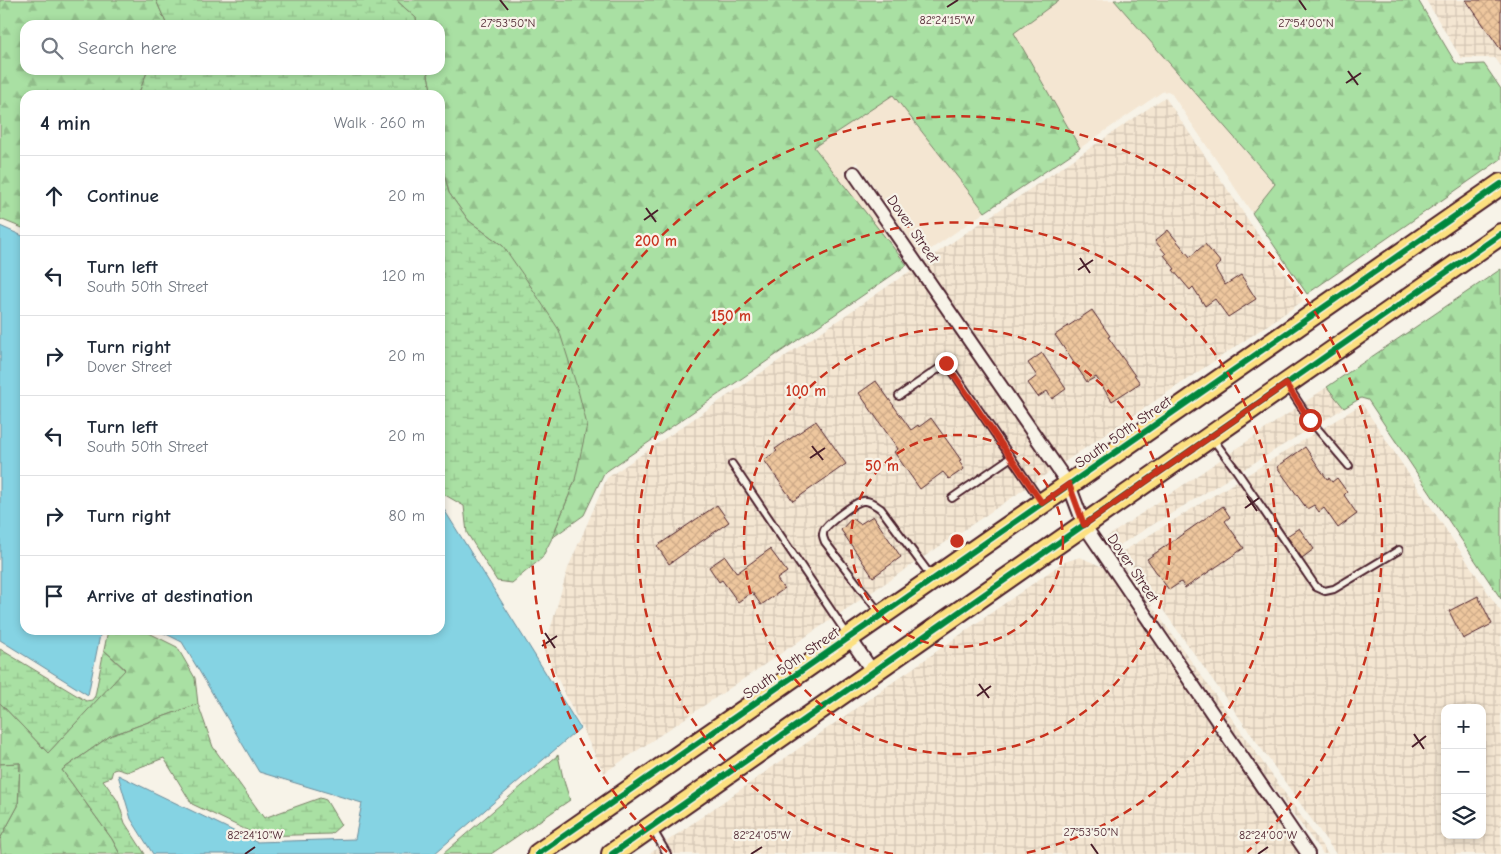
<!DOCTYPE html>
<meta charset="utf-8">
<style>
body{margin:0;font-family:"Comic Neue",sans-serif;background:#f2f2f3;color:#1f2937}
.controls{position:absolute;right:15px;bottom:15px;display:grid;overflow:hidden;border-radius:10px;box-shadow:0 2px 8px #0003}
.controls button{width:45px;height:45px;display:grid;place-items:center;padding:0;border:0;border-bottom:1px solid #e0e1e3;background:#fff;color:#1f2937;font:25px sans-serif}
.stop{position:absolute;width:15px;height:15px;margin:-11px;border:4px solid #c8321e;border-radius:50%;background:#fff}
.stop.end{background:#c8321e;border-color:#fff;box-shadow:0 1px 5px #0008}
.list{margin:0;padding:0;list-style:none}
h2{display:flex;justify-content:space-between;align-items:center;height:65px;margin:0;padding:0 20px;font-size:21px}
h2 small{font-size:16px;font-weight:400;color:#747a83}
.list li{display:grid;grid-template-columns:32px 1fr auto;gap:15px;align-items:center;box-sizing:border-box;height:80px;padding:0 20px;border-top:1px solid #e0e1e3}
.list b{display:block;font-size:19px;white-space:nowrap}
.list p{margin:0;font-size:16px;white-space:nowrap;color:#747a83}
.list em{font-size:16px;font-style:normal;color:#747a83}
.icon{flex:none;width:28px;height:28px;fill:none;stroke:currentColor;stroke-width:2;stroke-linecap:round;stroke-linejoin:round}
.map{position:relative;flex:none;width:1501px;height:854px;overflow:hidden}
.search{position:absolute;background:#fff;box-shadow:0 2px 8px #0003;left:20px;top:20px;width:425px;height:55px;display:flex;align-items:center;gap:12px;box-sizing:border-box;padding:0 18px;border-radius:15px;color:#747a83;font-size:19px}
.panel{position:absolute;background:#fff;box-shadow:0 2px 8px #0003;left:20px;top:90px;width:425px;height:545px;border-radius:15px}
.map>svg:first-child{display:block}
</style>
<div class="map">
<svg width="1501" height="854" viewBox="0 0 1501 854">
<defs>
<pattern id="industrial-grid" width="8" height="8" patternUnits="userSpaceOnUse" patternTransform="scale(1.25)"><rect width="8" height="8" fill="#f4e6d2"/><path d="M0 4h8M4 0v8" fill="none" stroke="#d3c5b4"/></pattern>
<pattern id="forest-firs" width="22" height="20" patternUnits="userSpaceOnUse" patternTransform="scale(1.25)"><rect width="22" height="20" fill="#a9e0a3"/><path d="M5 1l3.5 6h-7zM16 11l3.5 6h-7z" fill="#93c08c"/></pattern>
<pattern id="wetland-marsh" width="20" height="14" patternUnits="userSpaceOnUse" patternTransform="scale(1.25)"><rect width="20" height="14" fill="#a9e0a3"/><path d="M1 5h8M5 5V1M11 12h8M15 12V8" fill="none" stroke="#93c08c"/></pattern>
<pattern id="building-cross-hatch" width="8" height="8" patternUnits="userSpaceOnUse" patternTransform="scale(1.25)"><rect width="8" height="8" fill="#eec79e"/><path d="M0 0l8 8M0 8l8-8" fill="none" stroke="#ceaa88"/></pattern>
</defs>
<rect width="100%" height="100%" fill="#f7f3e8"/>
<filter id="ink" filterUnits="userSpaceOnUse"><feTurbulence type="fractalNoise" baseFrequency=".02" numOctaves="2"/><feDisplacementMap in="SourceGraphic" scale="10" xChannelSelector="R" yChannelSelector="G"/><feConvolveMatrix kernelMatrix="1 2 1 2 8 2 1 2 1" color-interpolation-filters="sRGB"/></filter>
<g filter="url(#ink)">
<g fill="#f4e6d2">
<path d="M1059,0H1114L1275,185L1252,213L1171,93L1168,91L1162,92L1080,148L1013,33Z"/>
<path d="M893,94L985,212L921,256L857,162L844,172L907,265L814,147Z"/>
</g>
<g fill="url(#industrial-grid)" fill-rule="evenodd">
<path d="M1426,0H1501V66L1495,58H1461Z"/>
<path d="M1165,97L1303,301L604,773L544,651L568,568L607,478Z"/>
<path d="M1327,387L1344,408L1118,546L1115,550V554L1328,854H1323L1264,775L1104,539Z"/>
<path d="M1362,404L1501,612V854H1336L1122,552ZM1445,708H1482V835H1445Z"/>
<path d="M1080,557L1103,567L1314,854H649L1062,563Z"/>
</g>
<g fill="url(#forest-firs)" stroke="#7a8067">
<path d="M0,0H156L166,23L165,25H25V70H148L138,95H25V229L0,219Z"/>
<path d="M396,0H1059L1014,33L1080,148L985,212L893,95L814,147L907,265L604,473L584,515L552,538L575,480L503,246L469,221L449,193L440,158V95H432L427,70H440V25H417L416,18Z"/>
<path d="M1114,0H1418L1455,62L1460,65L1484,64L1501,89V159L1307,294L1252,213L1275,184Z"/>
<path d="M1501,269V599L1368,400L1361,398L1344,408L1327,387Z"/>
<path d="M108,630H143L177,647L195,678L198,704L110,736L62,770L112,839L120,854H1L0,839L18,806L20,763L0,764V703L48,753L125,669L104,650Z"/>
</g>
<g fill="url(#wetland-marsh)" stroke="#7a8067">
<path d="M156,0H396L416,18L417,25H165L166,23Z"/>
<path d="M148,70H427L432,95H138Z"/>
<path d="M440,158L449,193L469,221L503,246L526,279L559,330L578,390L587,425L575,480L552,538L542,558L512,583L497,581L467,533L464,506L440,492Z"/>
<path d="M0,649L86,701L92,700L95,696L104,650L125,670L48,753L0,703Z"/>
<path d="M198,704L213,747L264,818L320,798L326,800L341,825L331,834L259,836L192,804L164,758L127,772L117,769L113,770L111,777L103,780L118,801L125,823L145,854H120L112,839L62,770L110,736Z"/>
<path d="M558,755L563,778L570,800L491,854H443Z"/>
<path d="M20,763L18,806L0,839V764Z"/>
</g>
<g fill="#85d3e3" stroke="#6d8b99">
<path d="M0,226L25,237V630H101L88,695L0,640Z"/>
<path d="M440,503L580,728L434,854H153L131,819L118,775L256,842L355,839L362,803L259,772L182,642L158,630H440Z"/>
</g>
<g fill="url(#building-cross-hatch)" stroke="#4a1f2b">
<path d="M1466,0H1501V50Z"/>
<path d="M1168,230L1190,257L1205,244L1221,263L1215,268L1225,285L1241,275L1256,299L1228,317L1215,299L1205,306L1193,287L1190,290L1173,270L1175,269L1164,255L1166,254L1155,241Z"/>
<path d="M1092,310L1110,336L1108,337L1140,383L1112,401L1096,377L1087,382L1055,335Z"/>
<path d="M1042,353L1066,389L1052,399L1047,391L1038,397L1028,383L1037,376L1028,363Z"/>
<path d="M876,381L911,430L918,425L919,427L931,418L961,460L959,461L964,469L949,479L943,472L920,489L894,452L898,449L859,393Z"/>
<path d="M816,421L846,464L793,501L764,460L777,451L775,449Z"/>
<path d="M1305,447L1327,479L1329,478L1332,482L1337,478L1347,492L1344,495L1357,514L1338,528L1324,508L1319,512L1314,505L1307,509L1277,467Z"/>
<path d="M717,505L729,522L669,564L657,546Z"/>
<path d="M1223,506L1230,517L1225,521L1244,548L1185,588L1181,582L1169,590L1147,559Z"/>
<path d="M873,516L901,557L873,577L841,530L852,518L860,524Z"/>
<path d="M1299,528L1314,549L1302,558L1287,536Z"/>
<path d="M770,549L787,572L777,579L784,589L761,605L752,592L738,602L722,580L719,582L709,567L725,556L737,573Z"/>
<path d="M1478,596L1492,624L1463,639L1449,611Z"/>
</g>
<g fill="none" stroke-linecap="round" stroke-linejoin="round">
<g stroke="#4a1f2b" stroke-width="10">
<g id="lane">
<path d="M1287,385L1310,420L1349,466"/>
<path d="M899,396L947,363L1040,500"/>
<path d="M1212,438L1236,470L1316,587L1325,591L1334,589L1399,550"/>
<path d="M732,464L847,634"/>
<path d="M952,498L1010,458"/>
<path d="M879,612L825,542C823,537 822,535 824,530C827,524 856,501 863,501C870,500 875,505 881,509L931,576"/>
<path d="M653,830L667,854"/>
</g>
</g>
<g stroke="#4a1f2b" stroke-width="16">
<g id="street">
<path d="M854,173L1069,485L1084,525L1308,854"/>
<path d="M849,637L873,672"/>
</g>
</g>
<g stroke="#4a1f2b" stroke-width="24">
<g id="primary">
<path d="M538,854L1501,184"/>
<path d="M612,854L1501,234"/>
</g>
</g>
<use href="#lane" stroke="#f7f3e8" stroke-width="6"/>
<use href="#street" stroke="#f7f3e8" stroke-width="12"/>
<use href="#primary" stroke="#fce080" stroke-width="20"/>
<g stroke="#f7f3e8" stroke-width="9">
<g id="cycleway">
<path d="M538,854L1501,184"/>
<path d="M612,854L1501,234"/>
</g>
</g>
<use href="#cycleway" stroke="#00873e" stroke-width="6"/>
</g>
</g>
<g fill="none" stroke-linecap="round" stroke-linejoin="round" filter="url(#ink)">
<path stroke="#c8321e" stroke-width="6" d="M946,363L1042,503L1069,484L1084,525L1286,384L1310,420"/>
</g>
<path fill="none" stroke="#4a1f2b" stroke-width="2" d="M500,0L508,10M1299,0L1306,10M947,7L958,0M1348,71L1358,85M1346,83L1361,73M646,208L656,222M644,220L658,210M1080,258L1090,273M1078,270L1093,260M812,446L823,460M810,458L825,448M1247,496L1257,511M1245,508L1259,498M545,633L555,648M542,646L557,636M979,684L989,698M977,696L991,686M1414,734L1424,749M1412,747L1426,736M1091,844L1098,854M245,854L255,847M751,854L762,847M1258,854L1268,847"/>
<g fill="none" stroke="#c8321e" stroke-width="2.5" stroke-dasharray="9 6">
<circle cx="957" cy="541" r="106"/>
<circle cx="957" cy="541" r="213"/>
<path d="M893 854A319 319 0 1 1 1021 854"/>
<path d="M667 852A425 425 0 1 1 1247 852"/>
</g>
<g text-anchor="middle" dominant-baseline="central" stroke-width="4.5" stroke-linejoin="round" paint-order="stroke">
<g font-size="15" fill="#4a1f2b" stroke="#f7f3e8">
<text transform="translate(913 229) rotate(55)">Dover Street</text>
<text transform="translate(1123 432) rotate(-35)">South 50th Street</text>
<text transform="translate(1133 568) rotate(56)">Dover Street</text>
<text transform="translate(791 663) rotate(-35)">South 50th Street</text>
</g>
</g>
<g font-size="12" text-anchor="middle" fill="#4a1f2b" stroke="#f7f3e8" stroke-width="4.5" stroke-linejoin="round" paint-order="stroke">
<text x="947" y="24">82°24'15"W</text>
<text x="508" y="27">27°53'50"N</text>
<text x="1306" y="27">27°54'00"N</text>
<text x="1091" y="836">27°53'50"N</text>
<text x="255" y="839">82°24'10"W</text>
<text x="762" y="839">82°24'05"W</text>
<text x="1268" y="839">82°24'00"W</text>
</g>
<circle cx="957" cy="541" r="8" fill="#c8321e" stroke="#f7f3e8" stroke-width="2.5"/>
<g font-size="15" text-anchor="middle" font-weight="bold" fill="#c8321e" stroke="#f7f3e8" stroke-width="4.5" stroke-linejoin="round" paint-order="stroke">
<text x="656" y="246">200 m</text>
<text x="731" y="321">150 m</text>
<text x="806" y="396">100 m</text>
<text x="882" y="471">50 m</text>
</g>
</svg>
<div class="controls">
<button>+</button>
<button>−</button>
<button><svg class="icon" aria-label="layers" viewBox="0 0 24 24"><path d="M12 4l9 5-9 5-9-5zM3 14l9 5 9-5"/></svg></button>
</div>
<div class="stop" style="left:1310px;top:420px"></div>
<div class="stop end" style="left:946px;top:363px"></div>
<div class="search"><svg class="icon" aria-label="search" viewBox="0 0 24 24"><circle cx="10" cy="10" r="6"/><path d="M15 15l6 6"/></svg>Search here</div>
<section class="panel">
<h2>4 min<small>Walk · 260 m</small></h2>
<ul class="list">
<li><svg class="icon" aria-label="ahead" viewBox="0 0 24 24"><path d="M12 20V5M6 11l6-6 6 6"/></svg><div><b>Continue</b></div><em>20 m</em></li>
<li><svg class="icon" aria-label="left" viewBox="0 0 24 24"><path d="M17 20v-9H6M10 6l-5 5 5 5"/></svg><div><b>Turn left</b><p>South 50th Street</p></div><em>120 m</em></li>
<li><svg class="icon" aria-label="right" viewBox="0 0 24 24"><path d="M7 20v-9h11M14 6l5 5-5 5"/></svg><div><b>Turn right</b><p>Dover Street</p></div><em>20 m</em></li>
<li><svg class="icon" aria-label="left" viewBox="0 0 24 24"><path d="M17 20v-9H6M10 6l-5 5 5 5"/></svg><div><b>Turn left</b><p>South 50th Street</p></div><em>20 m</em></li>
<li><svg class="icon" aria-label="right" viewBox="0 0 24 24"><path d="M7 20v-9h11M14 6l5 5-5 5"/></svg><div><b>Turn right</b></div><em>80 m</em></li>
<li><svg class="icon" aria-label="arrive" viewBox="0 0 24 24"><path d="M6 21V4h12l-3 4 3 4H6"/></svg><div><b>Arrive at destination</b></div></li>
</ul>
</section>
</div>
